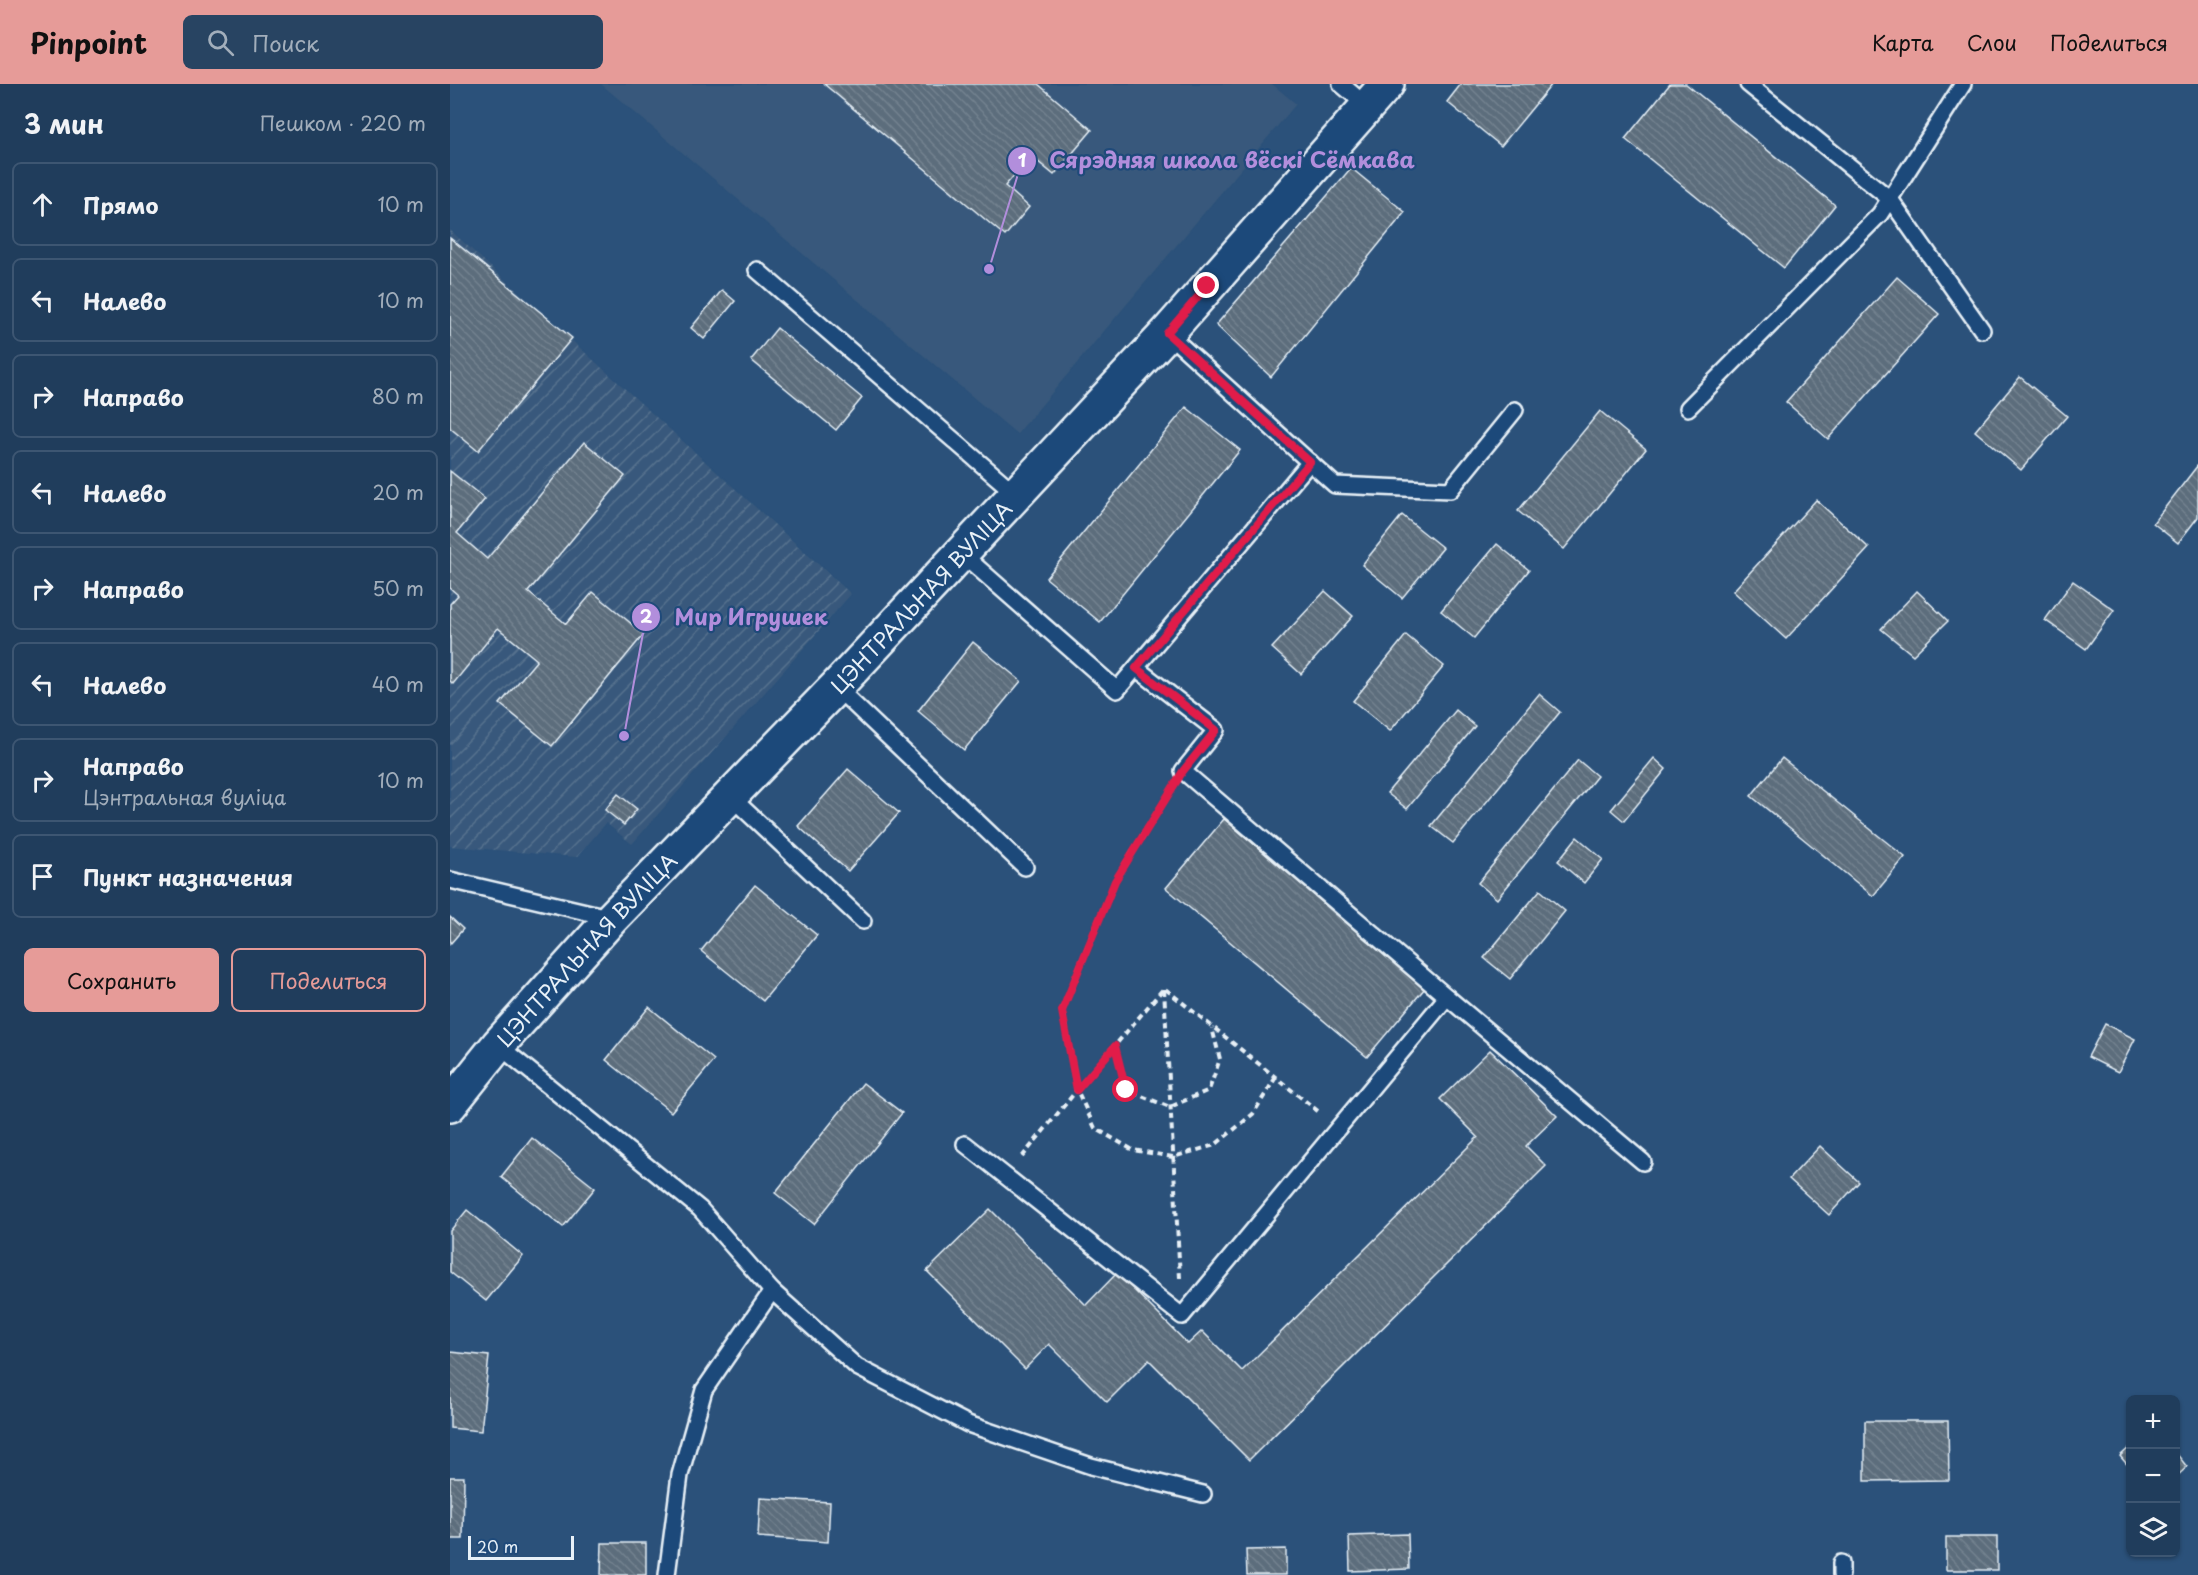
<!DOCTYPE html>
<html lang="ru">
<meta charset="utf-8">
<style>
body{margin:0;font-family:"Playpen Sans",sans-serif;background:#284462;color:#f1f3f6}
.controls{position:absolute;right:18px;bottom:18px;display:grid;overflow:hidden;border-radius:9px;box-shadow:0 2px 4px #0004}
.controls button{width:54px;height:54px;display:grid;place-items:center;padding:0;border:0;border-bottom:2px solid #3d5672;background:#203d5c;color:#f1f3f6;font:30px sans-serif}
.scale{position:absolute;left:18px;bottom:15px;width:106px;box-sizing:border-box;padding-left:6px;border:3px solid #e8f1f8;border-top:0;font-size:16px;line-height:21px;white-space:nowrap;color:#e8f1f8;-webkit-text-stroke:4px #1f4a7a;paint-order:stroke}
.stop{position:absolute;width:18px;height:18px;margin:-14px;border:4px solid #e11d48;border-radius:50%;background:#fff}
.stop.end{background:#e11d48;border-color:#fff;box-shadow:0 2px 6px #0008}
.list{margin:0;padding:0;list-style:none}
h2{display:flex;justify-content:space-between;align-items:center;height:78px;margin:0;padding:0 24px;font-size:26px}
h2 small{font-size:20px;font-weight:400;color:#a2aebb}
.list li{display:grid;grid-template-columns:39px 1fr auto;gap:18px;align-items:center;box-sizing:border-box;height:84px;margin:0 12px 12px;padding:0 12px;border:2px solid #3d5672;border-radius:9px}
.list b{display:block;font-size:22px;white-space:nowrap}
.list p{margin:0;font-size:20px;white-space:nowrap;color:#a2aebb}
.list em{font-size:20px;font-style:normal;color:#a2aebb}
.actions{display:flex;gap:12px;padding:18px 24px}
.actions a{flex:1;padding:14px 0;border:2px solid #e69b98;border-radius:9px;text-align:center;font-size:21px;color:#e69b98}
.actions .main{background:#e69b98;color:#111}
.icon{flex:none;width:33px;height:33px;fill:none;stroke:currentColor;stroke-width:2;stroke-linecap:round;stroke-linejoin:round}
.map{position:relative;flex:none;width:1748px;height:1491px;overflow:hidden}
header{display:flex;align-items:center;gap:36px;box-sizing:border-box;height:84px;padding:0 30px;background:#e69b98;color:#111}
header strong{font-size:28px}
nav{display:flex;gap:33px;margin-inline-start:auto;font-size:21px}
.search{width:420px;height:54px;background:#284462;display:flex;align-items:center;gap:15px;box-sizing:border-box;padding:0 21px;border-radius:9px;color:#a2aebb;font-size:22px}
main{display:flex}
aside{flex:1;background:#203d5c}
.map>svg:first-child{display:block}
</style>
<header>
<strong>Pinpoint</strong>
<div class="search"><svg class="icon" aria-label="search" viewBox="0 0 24 24"><circle cx="10" cy="10" r="6"/><path d="M15 15l6 6"/></svg>Поиск</div>
<nav><a>Карта</a><a>Слои</a><a>Поделиться</a></nav>
</header>
<main>
<aside>
<h2>3 мин<small>Пешком · 220 m</small></h2>
<ul class="list">
<li><svg class="icon" aria-label="ahead" viewBox="0 0 24 24"><path d="M12 20V5M6 11l6-6 6 6"/></svg><div><b>Прямо</b></div><em>10 m</em></li>
<li><svg class="icon" aria-label="left" viewBox="0 0 24 24"><path d="M17 20v-9H6M10 6l-5 5 5 5"/></svg><div><b>Налево</b></div><em>10 m</em></li>
<li><svg class="icon" aria-label="right" viewBox="0 0 24 24"><path d="M7 20v-9h11M14 6l5 5-5 5"/></svg><div><b>Направо</b></div><em>80 m</em></li>
<li><svg class="icon" aria-label="left" viewBox="0 0 24 24"><path d="M17 20v-9H6M10 6l-5 5 5 5"/></svg><div><b>Налево</b></div><em>20 m</em></li>
<li><svg class="icon" aria-label="right" viewBox="0 0 24 24"><path d="M7 20v-9h11M14 6l5 5-5 5"/></svg><div><b>Направо</b></div><em>50 m</em></li>
<li><svg class="icon" aria-label="left" viewBox="0 0 24 24"><path d="M17 20v-9H6M10 6l-5 5 5 5"/></svg><div><b>Налево</b></div><em>40 m</em></li>
<li><svg class="icon" aria-label="right" viewBox="0 0 24 24"><path d="M7 20v-9h11M14 6l5 5-5 5"/></svg><div><b>Направо</b><p>Цэнтральная вуліца</p></div><em>10 m</em></li>
<li><svg class="icon" aria-label="arrive" viewBox="0 0 24 24"><path d="M6 21V4h12l-3 4 3 4H6"/></svg><div><b>Пункт назначения</b></div></li>
</ul>
<div class="actions"><a class="main">Сохранить</a><a>Поделиться</a></div>
</aside>
<div class="map">
<svg width="1748" height="1491" viewBox="0 0 1748 1491">
<defs>
<pattern id="industrial-furrows" width="10" height="10" patternUnits="userSpaceOnUse" patternTransform="scale(1.5)"><rect width="10" height="10" fill="#39597b"/><path d="M-1 1l2-2M0 10L10 0M9 11l2-2" fill="none" stroke="#56718e"/></pattern>
<pattern id="building-back-hatch" width="6" height="6" patternUnits="userSpaceOnUse" patternTransform="scale(1.5)"><rect width="6" height="6" fill="#5b6d7c"/><path d="M-1 5l2 2M0 0l6 6M5-1l2 2" fill="none" stroke="#73828f"/></pattern>
</defs>
<rect width="100%" height="100%" fill="#2b517a"/>
<filter id="ink" filterUnits="userSpaceOnUse"><feTurbulence type="fractalNoise" baseFrequency=".0167" numOctaves="2"/><feDisplacementMap in="SourceGraphic" scale="12" xChannelSelector="R" yChannelSelector="G"/><feConvolveMatrix kernelMatrix="1 2 1 2 8 2 1 2 1" color-interpolation-filters="sRGB"/></filter>
<g filter="url(#ink)">
<path fill="#39597b" d="M151,0H822L846,20L567,350Z"/>
<path fill="url(#industrial-furrows)" d="M0,146L401,510L182,760L156,739L127,773L0,762Z"/>
<g fill="url(#building-back-hatch)" stroke="#e8f1f8" stroke-width="1.5">
<path d="M374,0H588L642,46L604,91L581,72L555,102L579,123L555,152Z"/>
<path d="M1011,0H1102L1051,62L997,18Z"/>
<path d="M1220,0H1236L1385,121L1334,184L1175,55Z"/>
<path d="M901,84L955,128L821,293L766,241Z"/>
<path d="M0,154L122,254L28,367L0,344Z"/>
<path d="M1447,193L1489,230L1378,355L1336,318Z"/>
<path d="M272,206L285,217L254,255L241,244Z"/>
<path d="M327,244L412,314L386,346L301,276Z"/>
<path d="M1570,293L1617,332L1571,386L1525,347Z"/>
<path d="M736,323L790,366L650,538L596,494Z"/>
<path d="M1150,327L1196,365L1114,465L1068,427Z"/>
<path d="M134,358L175,392L78,508L116,540L143,508L194,550L102,662L50,620L87,576L48,544L3,600L0,597V520L8,511L0,504V387L35,415L7,449L37,475Z"/>
<path d="M1748,381V433L1728,459L1703,439Z"/>
<path d="M1366,416L1419,464L1336,555L1283,507Z"/>
<path d="M952,431L993,464L952,514L912,481Z"/>
<path d="M1047,460L1079,486L1024,554L991,527Z"/>
<path d="M1623,497L1664,526L1636,565L1595,536Z"/>
<path d="M875,507L903,532L851,590L822,564Z"/>
<path d="M1467,507L1498,537L1463,571L1431,545Z"/>
<path d="M956,551L994,582L940,647L903,617Z"/>
<path d="M523,558L571,597L514,666L468,627Z"/>
<path d="M1089,610L1110,628L1003,759L981,742Z"/>
<path d="M1006,626L1025,642L957,725L937,709Z"/>
<path d="M1204,674L1216,685L1174,737L1161,726Z"/>
<path d="M1332,674L1455,773L1423,812L1301,712Z"/>
<path d="M1128,676L1147,692L1047,815L1028,799Z"/>
<path d="M398,685L449,729L398,787L348,742Z"/>
<path d="M168,710L187,725L174,741L155,726Z"/>
<path d="M774,735L975,904L917,973L716,804Z"/>
<path d="M1127,753L1153,775L1134,799L1108,777Z"/>
<path d="M305,801L367,851L313,917L251,867Z"/>
<path d="M1090,806L1115,827L1060,895L1034,874Z"/>
<path d="M0,833L13,845L0,860Z"/>
<path d="M199,923L264,976L221,1028L156,976Z"/>
<path d="M1655,940L1685,955L1668,988L1638,973Z"/>
<path d="M1040,966L1107,1032L1076,1062L1096,1082L799,1376L699,1276L657,1318L599,1260L575,1285L477,1187L540,1125L636,1221L667,1189L738,1260L752,1247L792,1287L1028,1053L990,1015Z"/>
<path d="M413,999L452,1029L364,1140L325,1109Z"/>
<path d="M82,1054L145,1104L113,1143L51,1093Z"/>
<path d="M1370,1062L1409,1098L1379,1131L1339,1095Z"/>
<path d="M17,1126L73,1172L36,1217L0,1188V1147Z"/>
<path d="M0,1268L39,1272L31,1347L0,1344Z"/>
<path d="M1415,1337H1498L1499,1396L1415,1397Z"/>
<path d="M1680,1363V1384L1670,1372Z"/>
<path d="M1726,1369L1737,1383L1726,1393Z"/>
<path d="M0,1393H14L13,1455H0Z"/>
<path d="M310,1414L380,1418L378,1458L308,1453Z"/>
<path d="M958,1450L959,1485L900,1487L899,1452Z"/>
<rect x="1496" y="1453" width="51" height="33"/>
<path d="M152,1459H196V1491H151Z"/>
<path d="M836,1465V1491H797L796,1466Z"/>
</g>
<g fill="none" stroke-linecap="round" stroke-linejoin="round">
<g stroke="#e8f1f8" stroke-width="20">
<g id="service">
<path d="M891,0L918,23"/>
<path d="M1298,0L1440,115L1532,246"/>
<path d="M307,186L566,410"/>
<path d="M717,249L885,401L1000,406L1065,326"/>
<path d="M1238,324L1430,130L1513,0"/>
<path d="M511,469L667,606L860,378"/>
<path d="M386,603L575,783"/>
<path d="M280,712L413,837"/>
<path d="M0,796L162,834"/>
<path d="M997,913L1193,1078"/>
<path d="M48,961L250,1125L322,1207L407,1283L518,1340L641,1382L753,1410"/>
<path d="M515,1060L732,1232L997,913L733,687L766,646L686,584"/>
<path d="M217,1491L230,1391L254,1306L322,1207"/>
<path d="M1391,1491V1479"/>
</g>
</g>
<g stroke="#e8f1f8" stroke-width="38">
<g id="tertiary">
<path id="s1" d="M0,1021L48,961L162,834L386,603L717,249L937,0"/>
</g>
</g>
<g stroke="#e8f1f8" stroke-width="4" stroke-dasharray="6 4.5" stroke-linecap="butt">
<path d="M714,905L730,1194"/>
<path d="M665,962L676,1006L720,1023L759,1006L770,975L762,944"/>
<path d="M826,993L803,1030L765,1061L723,1073L683,1066L645,1044L627,1006L714,904L869,1028"/>
<path d="M572,1073L627,1006L612,927L665,797L720,708"/>
</g>
<use href="#service" stroke="#1f4a7a" stroke-width="15"/>
<use href="#tertiary" stroke="#1f4a7a" stroke-width="33"/>
</g>
</g>
<g fill="none" stroke-linecap="round" stroke-linejoin="round" filter="url(#ink)">
<path stroke="#e11d48" stroke-width="8" d="M676,1006L665,962L627,1006L612,927L665,797L733,687L766,646L686,584L860,378L717,249L757,202"/>
</g>
<g text-anchor="middle" dominant-baseline="central" stroke-width="4.5" stroke-linejoin="round" paint-order="stroke">
<g font-size="21" fill="#e8f1f8" stroke="#1f4a7a">
<text stroke="none"><textPath href="#s1" startOffset="693">ЦЭНТРАЛЬНАЯ ВУЛІЦА</textPath></text>
<text stroke="none"><textPath href="#s1" startOffset="207">ЦЭНТРАЛЬНАЯ ВУЛІЦА</textPath></text>
</g>
</g>
<path fill="none" stroke="#b28edc" stroke-width="2" d="M539 185L572 77M174 652L196 533"/>
<g fill="#b28edc" stroke="#1f4a7a" stroke-width="2">
<circle cx="539" cy="185" r="6"/>
<circle cx="174" cy="652" r="6"/>
<circle cx="572" cy="77" r="15"/>
<circle cx="196" cy="533" r="15"/>
</g>
<g font-size="18" text-anchor="middle" font-weight="bold" fill="#fff">
<text x="572" y="83">1</text>
<text x="196" y="539">2</text>
</g>
<g font-size="22" text-anchor="middle" font-weight="bold" fill="#b28edc" stroke="#1f4a7a" stroke-width="4.5" stroke-linejoin="round" paint-order="stroke">
<text x="782" y="84">Сярэдняя школа вёскі Сёмкава</text>
<text x="301" y="541">Мир Игрушек</text>
</g>
</svg>
<div class="controls">
<button>+</button>
<button>−</button>
<button><svg class="icon" aria-label="layers" viewBox="0 0 24 24"><path d="M12 4l9 5-9 5-9-5zM3 14l9 5 9-5"/></svg></button>
</div>
<div class="scale">20 m</div>
<div class="stop" style="left:676px;top:1006px"></div>
<div class="stop end" style="left:757px;top:202px"></div>
</div>
</main>
